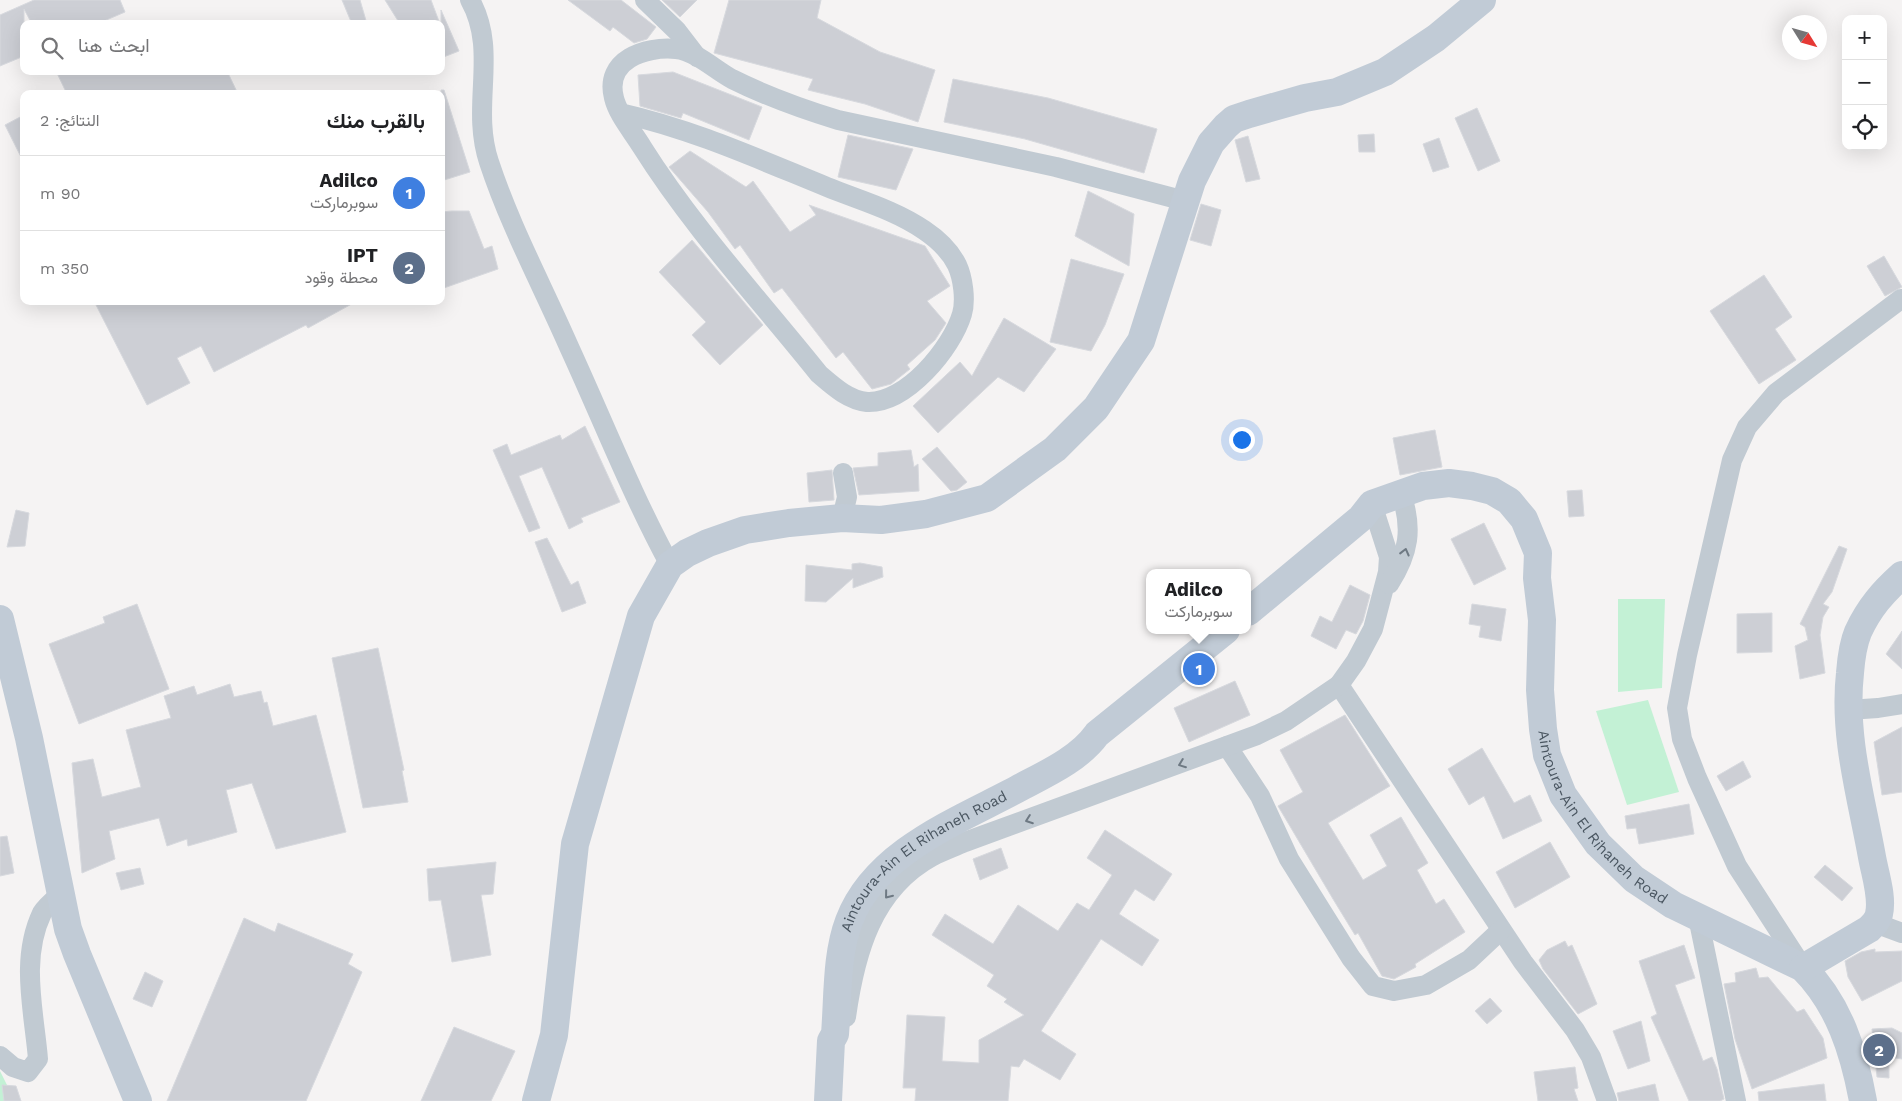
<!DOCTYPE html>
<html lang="ar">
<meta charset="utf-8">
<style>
body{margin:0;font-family:"Work Sans",Vazirmatn,sans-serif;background:#f2f2f2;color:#202124;direction:rtl}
.controls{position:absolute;right:15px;top:15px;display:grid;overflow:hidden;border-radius:10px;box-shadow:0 5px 20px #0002}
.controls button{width:45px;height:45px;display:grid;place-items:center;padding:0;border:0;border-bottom:1px solid #e0e0e0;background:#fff;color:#202124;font:25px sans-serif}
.compass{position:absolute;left:1782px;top:15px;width:45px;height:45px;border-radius:50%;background:#fff;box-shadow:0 5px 20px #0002;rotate:127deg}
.you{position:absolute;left:1241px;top:439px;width:18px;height:18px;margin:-12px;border:4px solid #fff;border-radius:50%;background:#1a73e8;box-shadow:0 0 0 8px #1a73e833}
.badge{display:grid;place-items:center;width:32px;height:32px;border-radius:50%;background:#7c3aed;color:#fff;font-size:16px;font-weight:700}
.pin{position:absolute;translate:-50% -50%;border:2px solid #fff;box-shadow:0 1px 5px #0006}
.popup{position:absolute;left:1146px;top:569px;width:105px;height:65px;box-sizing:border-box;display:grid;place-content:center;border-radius:10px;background:#fff;filter:drop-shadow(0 1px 4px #0005);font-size:16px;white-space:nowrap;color:#757577}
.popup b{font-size:19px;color:#202124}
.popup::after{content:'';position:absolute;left:50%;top:100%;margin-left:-10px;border:10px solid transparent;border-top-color:#fff}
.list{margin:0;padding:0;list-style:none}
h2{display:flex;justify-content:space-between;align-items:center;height:65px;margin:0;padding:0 20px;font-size:21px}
h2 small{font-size:16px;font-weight:400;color:#757577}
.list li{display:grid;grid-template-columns:32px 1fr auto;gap:15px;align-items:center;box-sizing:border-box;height:75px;padding:0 20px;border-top:1px solid #e0e0e0}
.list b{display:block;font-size:19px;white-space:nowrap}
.list p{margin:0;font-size:16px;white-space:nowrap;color:#757577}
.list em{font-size:16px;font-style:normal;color:#757577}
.icon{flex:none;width:28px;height:28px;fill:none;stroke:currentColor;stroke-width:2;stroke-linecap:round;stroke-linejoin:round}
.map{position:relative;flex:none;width:1902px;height:1101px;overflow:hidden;direction:ltr}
.search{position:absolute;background:#fff;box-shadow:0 5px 20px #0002;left:20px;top:20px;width:425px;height:55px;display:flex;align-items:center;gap:12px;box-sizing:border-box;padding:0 18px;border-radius:10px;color:#757577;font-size:19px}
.panel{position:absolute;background:#fff;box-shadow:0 5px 20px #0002;left:20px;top:90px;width:425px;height:215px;border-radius:10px;direction:rtl}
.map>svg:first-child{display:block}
</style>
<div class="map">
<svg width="1902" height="1101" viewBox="0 0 1902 1101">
<rect width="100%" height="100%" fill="#f5f3f3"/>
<g fill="#c3f1d5">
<path d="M1618,599H1665L1662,688L1618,692Z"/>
<path d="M1648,700L1679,792L1627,805L1596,711Z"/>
<path d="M0,1071L15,1101H0Z"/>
</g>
<g fill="#cdcfd5" stroke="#d7d9de">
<path d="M34,0H120L125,12L97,24H32L24,9V56L0,66V15Z"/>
<path d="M342,0H360L367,24H352Z"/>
<path d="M385,0H431L440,24H400Z"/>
<path d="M568,0H621L656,27L647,39L634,43L613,27L610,31Z"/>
<path d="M662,0H697L680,17Z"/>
<path d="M729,0H821L817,18L880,52L935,70L918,122L865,104L808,90L813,79L714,53Z"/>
<path d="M441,10L459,51L441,58Z"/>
<path d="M56,71H227L238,94H67Z"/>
<path d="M673,72L762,107L749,140L683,113L681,118L640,106L638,75Z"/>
<path d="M953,79L1048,98L1157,129L1144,173L1025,139L944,122Z"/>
<path d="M441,90H444L470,172L441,181Z"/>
<path d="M1477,108L1500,161L1478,171L1455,118Z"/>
<path d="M24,115V163L5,125Z"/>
<path d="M1374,134L1375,152H1359L1358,135Z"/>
<path d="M848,135L913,149L896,190L838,177Z"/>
<path d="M1248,136L1260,179L1246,182L1235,140Z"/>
<path d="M1439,138L1449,167L1433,172L1423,144Z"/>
<path d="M690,151L746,187L753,181L790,232L816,215L809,205L925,246L950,286L927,301L946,323L935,340L907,365L910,369L891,384L872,389L843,352L836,358L782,288L774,293L740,245L735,249L708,212L669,167Z"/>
<path d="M1088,191L1134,214L1129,266L1075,236Z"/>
<path d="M1201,204L1221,210L1211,246L1190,240Z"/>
<path d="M452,211H469L484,249L492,246L498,269L441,289V212Z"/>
<path d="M692,240L763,325L720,365L692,335L706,322L659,272Z"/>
<path d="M1884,256L1902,287L1885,296L1867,266Z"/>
<path d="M1071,259L1124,274L1105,325L1091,351L1050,342Z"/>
<path d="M1764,275L1792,317L1775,329L1796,360L1759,384L1710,311Z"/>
<path d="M94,301H357L308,328L306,325L214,372L201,346L177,358L190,383L147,405Z"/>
<path d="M1004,318L1056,349L1024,392L998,377L938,433L913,406L960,362L972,376Z"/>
<path d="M585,426L620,502L581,518L583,522L569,529L542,467L519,476L540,528L529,532L493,450L507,444L511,455L560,435L562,440Z"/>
<path d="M1435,430L1442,467L1400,475L1393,438Z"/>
<path d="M937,447L967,482L957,490L951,491L922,459Z"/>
<path d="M911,450L914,467L918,464L919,491L859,495L853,468L878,466V453Z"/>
<path d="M832,470L834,500L809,502L807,473Z"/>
<path d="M1582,490L1584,516L1569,517L1567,491Z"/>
<path d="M16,510L29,513L25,546L7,547Z"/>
<path d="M1484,523L1506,569L1474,585L1451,539Z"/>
<path d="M547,538L571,585L578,581L586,603L562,612L535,542Z"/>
<path d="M1839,546L1847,549L1832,592L1823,604L1829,607L1823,617L1820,635L1825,673L1800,679L1795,646L1808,640L1805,627L1800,624Z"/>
<path d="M860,563L882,567L883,577L853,588V578L826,602L805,601L806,565L852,570V564Z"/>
<path d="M1350,585L1370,595L1363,621L1356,634L1346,630L1336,649L1311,636L1320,616L1332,622Z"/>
<path d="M137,604L169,689L79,724L49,644L105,623L103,617Z"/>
<path d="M1472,604L1506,609L1501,641L1479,637L1481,626L1469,624Z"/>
<path d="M1772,613V652L1737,653V614Z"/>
<path d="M1902,631V669L1886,654Z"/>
<path d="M378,648L404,770L402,771L408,802L363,808L332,658Z"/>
<path d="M1235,681L1250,715L1189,742L1174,708Z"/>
<path d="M230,684L234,697L261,691L264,703L267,702L273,726L316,715L346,832L276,849L252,783L226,790L237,832L188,846L187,839L167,846L159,818L109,831L115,859L82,873L72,763L93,759L102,797L141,787L126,730L171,718L164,696L194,686L197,695Z"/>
<path d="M1345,715L1390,786L1328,823L1363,880L1387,866L1370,835L1401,817L1428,863L1417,870L1436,904L1444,899L1465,932L1415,964L1416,967L1394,979L1382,976L1358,933L1355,935L1333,899L1278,806L1303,792L1280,750Z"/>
<path d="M1902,727V792L1882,795L1874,742Z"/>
<path d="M1482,748L1514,803L1530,795L1542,821L1503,839L1484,796L1469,805L1448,769Z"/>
<path d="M1743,761L1751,777L1726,791L1717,776Z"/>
<path d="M1689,804L1694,834L1639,844L1636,828L1627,829L1625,816Z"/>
<path d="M1105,830L1172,874L1154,901L1135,889L1119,914L1159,940L1142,966L1101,939L1041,1031L1076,1054L1060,1080L1024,1059L1019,1067L1011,1066L1008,1101H915L916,1088H903L907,1015L945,1017L942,1061L979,1063V1040L1024,1015L1004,1002L1007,999L987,986L994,975L932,935L945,914L993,944L1018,905L1058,931L1077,903L1089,910L1112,875L1087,858Z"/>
<path d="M7,836L14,873L0,876V837Z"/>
<path d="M1550,842L1570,877L1515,908L1496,872Z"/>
<path d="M1001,848L1008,868L980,880L973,859Z"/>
<path d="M496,862L493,894L481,895L491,955L452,962L441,900L429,901L427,869Z"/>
<path d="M1825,865L1853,888L1842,901L1814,877Z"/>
<path d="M140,868L144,884L121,890L116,873Z"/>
<path d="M244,918L275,932L278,923L353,954L348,964L362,972L306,1101H167Z"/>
<path d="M1565,941L1568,947L1572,945L1597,1004L1578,1014L1543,969L1539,960L1547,950Z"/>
<path d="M1684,945L1695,978L1675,985L1703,1061L1712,1057L1717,1069L1724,1099L1720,1101H1689L1651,1017L1657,1014L1639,961Z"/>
<path d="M1875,949V952L1902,951V981L1862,1001L1848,977L1845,961L1861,952Z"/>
<path d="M1756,968L1759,978L1768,977L1797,1012L1804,1009L1823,1038L1827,1058L1752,1089L1735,1039L1724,984L1736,982L1735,973Z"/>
<path d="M145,972L163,981L152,1007L133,999Z"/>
<path d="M1490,998L1502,1011L1487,1024L1475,1011Z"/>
<path d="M1641,1021L1650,1061L1628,1069L1613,1031Z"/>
<path d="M454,1027L515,1051L491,1101H421Z"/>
<path d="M1892,1028L1902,1033V1059L1889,1057V1078L1877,1077L1872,1029Z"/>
<path d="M1575,1067L1578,1088L1574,1089L1578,1101H1538L1534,1072Z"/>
<path d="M1655,1084L1659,1101H1619L1617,1093Z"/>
<path d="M1824,1084L1826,1101H1759L1758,1092Z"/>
<path d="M2,1085L16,1086L21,1101H4Z"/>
</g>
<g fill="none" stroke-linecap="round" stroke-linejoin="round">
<g stroke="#c1cad2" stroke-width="20">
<path d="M470,0C499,52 470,105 489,162C510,226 543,287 570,349C603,421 632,495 670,565"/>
<path d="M645,0L677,31L697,57"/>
<path d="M620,113C692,129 758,159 827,187C859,200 895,210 924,230C936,238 950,251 957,265C963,278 966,300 962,314C952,348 906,404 867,402C848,400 833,386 819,374C759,299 693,228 642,147C633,132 618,115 614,98C604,60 645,46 676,49C696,51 715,70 732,79C766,96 802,109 838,120L1056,167L1185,201"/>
<path d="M1372,504L1389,557L1388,572L1373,629L1356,661L1339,685L1523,962L1575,1030L1591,1057L1607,1101"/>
<path d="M842,518L847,497L843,473"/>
<path d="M1389,584C1409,553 1413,529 1401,493"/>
<path d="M1848,710L1878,708L1902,704"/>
<path d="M1227,746L1260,796L1289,859L1351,958L1373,986L1394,991L1426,985L1469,960L1501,930"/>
<path d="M1698,917L1736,1101"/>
<path d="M1875,923L1902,933"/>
<path d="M1803,968L1737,866L1697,778L1682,739L1677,708L1687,655L1732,460L1747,427L1776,393L1901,299"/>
<path d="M846,1017C855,953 872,889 933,856C943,851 954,847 965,842L1257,735L1286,721L1339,685"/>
<path d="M0,1056L13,1067L28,1072L38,1059C34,1011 20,959 42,913C46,906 55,899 61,894"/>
</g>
<g stroke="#c1cbd6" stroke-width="28">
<path id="s1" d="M1248,612L1361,518L1372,504L1423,486L1449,483L1472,486L1492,491L1509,501L1524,519L1538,553L1537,578L1542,620L1540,690L1543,729L1547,755L1563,795L1598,844L1634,879L1673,905L1803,968C1839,1004 1854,1052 1863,1101"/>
<path d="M0,619L29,738L68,929L77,954L138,1101"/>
<path d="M1803,968L1869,929C1873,925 1878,920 1879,914C1883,897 1875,874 1872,857C1861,796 1843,736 1850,673C1851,660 1853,644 1858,632C1869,608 1883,592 1902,575"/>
<path d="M536,1101L554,1035L575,844L641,616L670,565L687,553L708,543L745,530L789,523L842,518L881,520L926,514L987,498L1055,449L1096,408L1141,341L1192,181L1211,143L1226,126L1234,119L1249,114L1305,98L1337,92L1385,72L1436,38L1482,0"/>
<path id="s2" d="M828,1101L831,1041L835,1034C838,997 836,955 849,921C876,850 961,820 1023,786C1048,773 1080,758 1097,734L1226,630"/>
</g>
</g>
<defs><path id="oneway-chevron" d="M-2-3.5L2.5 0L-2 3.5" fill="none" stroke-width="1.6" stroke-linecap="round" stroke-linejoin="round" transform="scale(1.25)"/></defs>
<g stroke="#6e7983">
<use href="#oneway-chevron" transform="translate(1405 552) rotate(-76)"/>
<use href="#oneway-chevron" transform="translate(1182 764) rotate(159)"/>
<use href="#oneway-chevron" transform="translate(1029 820) rotate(160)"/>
<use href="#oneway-chevron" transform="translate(888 895) rotate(129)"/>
</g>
<g text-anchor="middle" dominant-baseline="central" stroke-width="4" stroke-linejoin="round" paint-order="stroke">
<g font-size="15" fill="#4a5661" stroke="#fff">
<text stroke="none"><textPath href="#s1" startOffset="655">Aintoura-Ain El Rihaneh Road</textPath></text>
<text stroke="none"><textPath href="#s2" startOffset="280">Aintoura-Ain El Rihaneh Road</textPath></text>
</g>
</g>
</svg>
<div class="controls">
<button>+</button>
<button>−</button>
<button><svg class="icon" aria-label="locate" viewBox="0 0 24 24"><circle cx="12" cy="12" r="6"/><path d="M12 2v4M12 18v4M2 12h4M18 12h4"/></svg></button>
</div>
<svg class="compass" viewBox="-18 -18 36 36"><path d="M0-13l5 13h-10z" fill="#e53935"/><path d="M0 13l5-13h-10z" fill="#757577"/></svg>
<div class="you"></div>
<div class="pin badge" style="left:1199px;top:669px;background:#3f7fe0">1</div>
<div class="popup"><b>Adilco</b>سوبرماركت</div>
<div class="pin badge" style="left:1879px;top:1050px;background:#5c6f8a">2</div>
<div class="search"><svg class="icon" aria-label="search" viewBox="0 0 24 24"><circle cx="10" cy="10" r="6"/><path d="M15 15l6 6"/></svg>ابحث هنا</div>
<section class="panel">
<h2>بالقرب منك<small>النتائج: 2</small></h2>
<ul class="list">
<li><span class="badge" style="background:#3f7fe0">1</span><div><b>Adilco</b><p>سوبرماركت</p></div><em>90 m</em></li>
<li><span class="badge" style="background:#5c6f8a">2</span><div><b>IPT</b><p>محطة وقود</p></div><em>350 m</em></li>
</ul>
</section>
</div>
